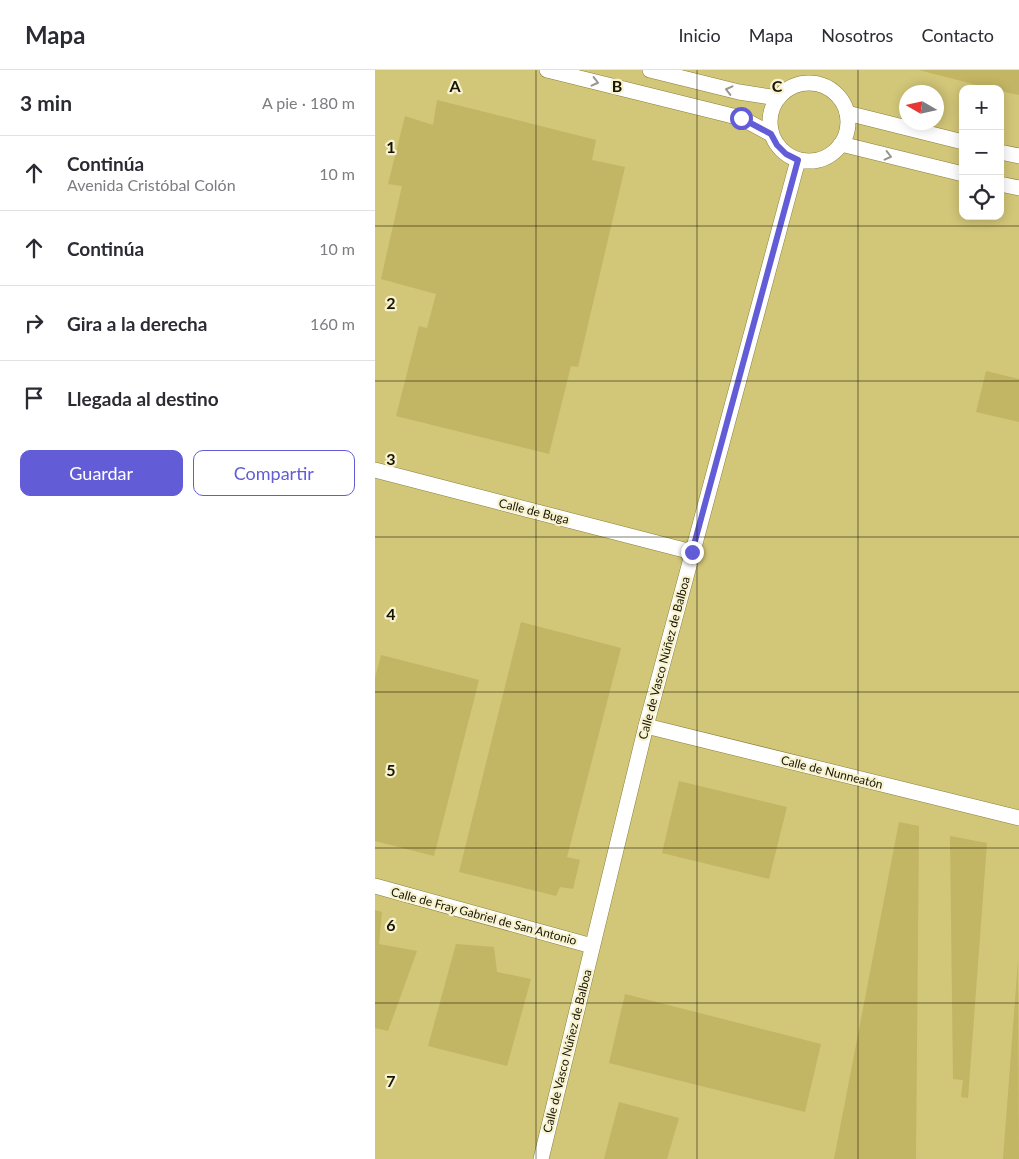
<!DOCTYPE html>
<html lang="es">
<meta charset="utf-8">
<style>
body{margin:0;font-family:Lato,sans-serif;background:#f2f2f3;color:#2b2b33}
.controls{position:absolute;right:15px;top:15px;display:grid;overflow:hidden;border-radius:10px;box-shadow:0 2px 12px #0003}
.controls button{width:45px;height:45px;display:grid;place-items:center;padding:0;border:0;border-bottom:1px solid #e1e1e2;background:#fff;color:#2b2b33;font:25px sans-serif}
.compass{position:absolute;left:524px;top:15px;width:45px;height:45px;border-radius:50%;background:#fff;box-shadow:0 2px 12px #0003;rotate:279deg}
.stop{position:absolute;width:15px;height:15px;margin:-11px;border:4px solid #625dd6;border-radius:50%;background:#fff}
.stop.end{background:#625dd6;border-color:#fff;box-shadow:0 1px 5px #0008}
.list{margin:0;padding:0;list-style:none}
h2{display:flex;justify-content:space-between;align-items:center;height:65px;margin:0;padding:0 20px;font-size:21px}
h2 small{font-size:16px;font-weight:400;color:#7c7c81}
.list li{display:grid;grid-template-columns:32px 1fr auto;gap:15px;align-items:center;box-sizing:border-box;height:75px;padding:0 20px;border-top:1px solid #e1e1e2}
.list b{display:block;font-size:19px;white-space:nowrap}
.list p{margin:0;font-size:16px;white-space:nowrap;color:#7c7c81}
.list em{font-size:16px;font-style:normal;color:#7c7c81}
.actions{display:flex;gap:10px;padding:15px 20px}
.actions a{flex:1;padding:11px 0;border:1px solid #625dd6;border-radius:10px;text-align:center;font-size:18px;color:#625dd6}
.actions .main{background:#625dd6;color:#fff}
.icon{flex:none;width:28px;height:28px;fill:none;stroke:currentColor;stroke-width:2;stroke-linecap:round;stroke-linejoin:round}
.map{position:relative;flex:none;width:644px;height:1089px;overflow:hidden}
header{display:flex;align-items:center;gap:30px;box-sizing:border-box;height:70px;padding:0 25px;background:#fff;border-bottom:1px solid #e1e1e2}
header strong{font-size:24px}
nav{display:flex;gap:28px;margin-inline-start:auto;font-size:18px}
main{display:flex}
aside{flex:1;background:#fff}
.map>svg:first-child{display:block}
</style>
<header>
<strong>Mapa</strong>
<nav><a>Inicio</a><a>Mapa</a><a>Nosotros</a><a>Contacto</a></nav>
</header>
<main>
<aside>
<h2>3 min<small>A pie · 180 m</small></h2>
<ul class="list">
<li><svg class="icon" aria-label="ahead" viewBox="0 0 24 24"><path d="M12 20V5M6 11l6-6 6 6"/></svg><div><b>Continúa</b><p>Avenida Cristóbal Colón</p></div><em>10 m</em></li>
<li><svg class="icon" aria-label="ahead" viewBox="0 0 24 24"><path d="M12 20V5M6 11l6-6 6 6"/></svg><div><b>Continúa</b></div><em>10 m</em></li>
<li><svg class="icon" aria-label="right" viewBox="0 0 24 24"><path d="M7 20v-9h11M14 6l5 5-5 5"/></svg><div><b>Gira a la derecha</b></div><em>160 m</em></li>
<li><svg class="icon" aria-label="arrive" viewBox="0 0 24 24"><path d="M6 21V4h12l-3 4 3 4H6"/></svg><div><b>Llegada al destino</b></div></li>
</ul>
<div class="actions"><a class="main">Guardar</a><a>Compartir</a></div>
</aside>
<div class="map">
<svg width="644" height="1089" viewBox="0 0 644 1089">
<rect width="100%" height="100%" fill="#ddd28c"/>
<path fill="#d2c678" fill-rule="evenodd" d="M0,0H644V1089H0ZM588,19H625V146H588ZM532,22H562V52H532Z"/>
<g fill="#c2b563">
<path d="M544,0H644V25L625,21V19H617Z"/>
<path d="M62,30L221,70L217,90L250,97L203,297L196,296L174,384L21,346L44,256L52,258L61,224L6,209L27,116L13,114L30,46L58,55Z"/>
<path d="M611,301L644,309V352L601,342Z"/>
<path d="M146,552L246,578L192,787L205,790L198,819L185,817L181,826L84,802Z"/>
<path d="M6,585L104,610L59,786L0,771V608Z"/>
<path d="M304,711L412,737L394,809L287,783Z"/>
<path d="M524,752L544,756L541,1089H459Z"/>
<path d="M575,766L612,773L593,1028L586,1027L588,1010L578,1009Z"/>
<path d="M0,840L7,842L4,874L42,881L13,961L0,958Z"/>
<path d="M81,874L119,877L122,902L156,909L132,996L53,976Z"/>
<path d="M643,891L644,1089H628Z"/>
<path d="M250,924L446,974L430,1042L234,993Z"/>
<path d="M244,1032L304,1048L292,1089H229Z"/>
</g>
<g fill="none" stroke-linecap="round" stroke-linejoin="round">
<g stroke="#8a7f3b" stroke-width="16">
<g id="minor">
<path d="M172,0L366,48L396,64"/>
<path d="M275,0L364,22L403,28"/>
<circle cx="434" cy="52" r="39"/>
<path d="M472,43L588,72"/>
<path d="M466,74L588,104"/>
<path d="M625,82L644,86"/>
<path d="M625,114L644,118"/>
<path d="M0,400L317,482"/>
<path d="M271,656L644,748"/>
<path d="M0,816L217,876"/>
<path d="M166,1089L271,656L423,90"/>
</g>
</g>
<use href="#minor" stroke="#fff" stroke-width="15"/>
</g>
<defs><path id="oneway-chevron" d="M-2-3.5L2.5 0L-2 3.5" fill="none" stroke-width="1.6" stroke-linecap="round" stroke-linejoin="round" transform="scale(1.25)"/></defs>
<g stroke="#98958c">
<use href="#oneway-chevron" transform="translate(220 12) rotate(14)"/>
<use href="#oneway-chevron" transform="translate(354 20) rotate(-166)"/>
<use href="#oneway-chevron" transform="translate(513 86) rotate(14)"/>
</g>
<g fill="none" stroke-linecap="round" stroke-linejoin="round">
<path stroke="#625dd6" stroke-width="6" d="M317,482L423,90L411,84L402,75L396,64L366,48"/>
</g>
<path fill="none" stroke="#191400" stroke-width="1" stroke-opacity="0.55" d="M161,0V1089M322,0V1089M483,0V1089M0,156H644M0,311H644M0,467H644M0,622H644M0,778H644M0,933H644"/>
<g text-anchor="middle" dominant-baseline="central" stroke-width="4.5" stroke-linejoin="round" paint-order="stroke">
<g font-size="12" fill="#191400" stroke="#f7f2d0">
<text transform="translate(159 441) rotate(14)">Calle de Buga</text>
<text transform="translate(289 588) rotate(-75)">Calle de Vasco Núñez de Balboa</text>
<text transform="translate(457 702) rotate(14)">Calle de Nunneatón</text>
<text transform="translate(109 846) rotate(15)">Calle de Fray Gabriel de San Antonio</text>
<text transform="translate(192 981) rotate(-76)">Calle de Vasco Núñez de Balboa</text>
</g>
</g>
<g font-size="16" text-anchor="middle" font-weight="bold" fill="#191400" stroke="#f7f2d0" stroke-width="4.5" stroke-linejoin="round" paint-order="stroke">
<text x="80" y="22">A</text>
<text x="242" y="22">B</text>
<text x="402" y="22">C</text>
<text x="16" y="83">1</text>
<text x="16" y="239">2</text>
<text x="16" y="395">3</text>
<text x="16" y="550">4</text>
<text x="16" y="706">5</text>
<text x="16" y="861">6</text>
<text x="16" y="1017">7</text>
</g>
</svg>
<div class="controls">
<button>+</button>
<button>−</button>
<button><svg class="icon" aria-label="locate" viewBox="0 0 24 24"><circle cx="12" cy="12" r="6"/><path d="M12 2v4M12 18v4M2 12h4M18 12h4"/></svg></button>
</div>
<svg class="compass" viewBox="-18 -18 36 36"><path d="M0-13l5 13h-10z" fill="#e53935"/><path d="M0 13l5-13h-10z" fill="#7c7c81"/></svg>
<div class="stop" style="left:366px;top:48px"></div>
<div class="stop end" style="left:317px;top:482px"></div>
</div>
</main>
